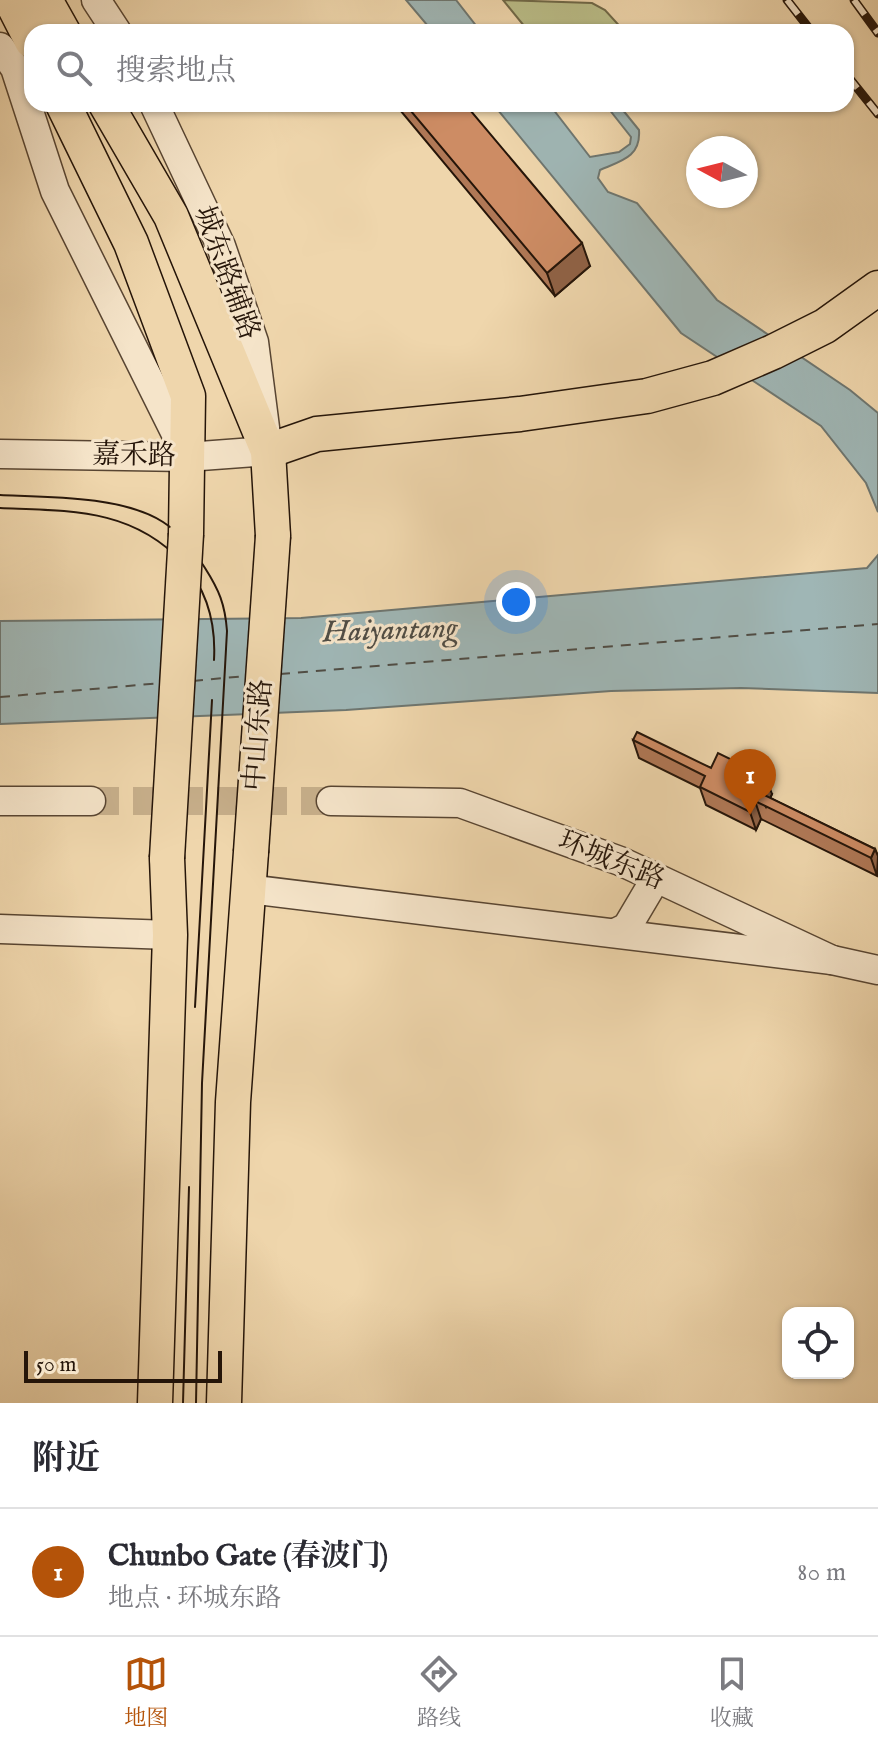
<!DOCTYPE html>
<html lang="zh">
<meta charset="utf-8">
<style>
body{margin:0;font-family:"IM FELL English","Noto Serif SC",serif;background:#f2f2f3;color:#2b2b33}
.controls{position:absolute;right:24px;bottom:24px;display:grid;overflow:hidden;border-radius:16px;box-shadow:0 2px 6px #0004}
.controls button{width:72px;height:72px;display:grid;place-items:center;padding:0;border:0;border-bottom:2px solid #e1e1e2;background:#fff;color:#2b2b33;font:40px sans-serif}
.compass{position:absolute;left:686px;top:136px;width:72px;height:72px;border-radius:50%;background:#fff;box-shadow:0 2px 6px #0004;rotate:277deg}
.scale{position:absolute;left:24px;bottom:20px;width:198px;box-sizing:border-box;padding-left:8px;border:4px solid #251509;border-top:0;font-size:22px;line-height:28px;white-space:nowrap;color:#251509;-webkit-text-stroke:6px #f5e4c9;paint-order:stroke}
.you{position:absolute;left:516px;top:602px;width:28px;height:28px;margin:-20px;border:6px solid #fff;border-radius:50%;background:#1a73e8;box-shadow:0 0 0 12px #1a73e833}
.badge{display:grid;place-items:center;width:52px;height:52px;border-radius:50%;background:#b45309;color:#fff;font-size:26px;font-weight:700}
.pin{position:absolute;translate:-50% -66px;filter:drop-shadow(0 2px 4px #0008)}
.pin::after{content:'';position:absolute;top:42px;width:28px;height:24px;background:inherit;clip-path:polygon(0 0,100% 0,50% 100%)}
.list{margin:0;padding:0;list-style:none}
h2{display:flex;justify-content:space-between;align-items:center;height:104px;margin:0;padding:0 32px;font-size:34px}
h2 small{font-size:26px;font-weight:400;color:#7c7c81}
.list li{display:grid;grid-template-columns:52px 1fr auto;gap:24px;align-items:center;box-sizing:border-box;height:128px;padding:0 32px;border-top:2px solid #e1e1e2}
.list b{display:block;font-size:30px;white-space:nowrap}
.list p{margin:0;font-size:26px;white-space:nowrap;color:#7c7c81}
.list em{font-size:26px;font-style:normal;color:#7c7c81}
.icon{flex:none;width:44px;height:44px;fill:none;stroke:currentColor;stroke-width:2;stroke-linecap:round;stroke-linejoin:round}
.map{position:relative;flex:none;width:878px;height:1403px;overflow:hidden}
.search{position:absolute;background:#fff;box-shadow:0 2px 6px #0004;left:24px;right:24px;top:24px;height:88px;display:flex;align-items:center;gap:20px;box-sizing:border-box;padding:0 28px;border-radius:24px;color:#7c7c81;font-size:30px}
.sheet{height:232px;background:#fff}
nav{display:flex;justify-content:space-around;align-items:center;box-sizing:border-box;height:112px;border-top:2px solid #e1e1e2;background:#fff;font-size:22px;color:#7c7c81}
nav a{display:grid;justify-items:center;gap:4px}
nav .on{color:#b45309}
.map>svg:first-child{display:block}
</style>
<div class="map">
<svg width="878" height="1403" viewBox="0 0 878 1403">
<rect width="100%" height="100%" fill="#efd6ac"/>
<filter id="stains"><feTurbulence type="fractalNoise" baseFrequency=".0025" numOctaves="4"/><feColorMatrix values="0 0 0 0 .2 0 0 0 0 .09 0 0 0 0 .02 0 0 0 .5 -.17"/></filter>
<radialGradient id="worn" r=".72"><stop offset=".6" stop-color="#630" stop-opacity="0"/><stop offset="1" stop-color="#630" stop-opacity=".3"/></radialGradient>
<path fill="#babd88" stroke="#706948" stroke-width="2" d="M503,0L592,3L605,10L625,32H529Z"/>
<g fill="#9fb6b5" stroke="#6e7670" stroke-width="2">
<path d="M406,0H456L481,32H433Z"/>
<path d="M493,104H549L590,157L619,152L630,144L631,137L605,104H618L639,130C641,157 621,161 600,170L598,178L608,192L637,203L717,300L850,390L878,413V512L866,483L821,426L681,333Z"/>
<path d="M878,555V693L741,688L611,691L346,710L0,724V621L301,618L867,568Z"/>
</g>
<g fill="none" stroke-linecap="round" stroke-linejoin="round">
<g stroke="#504d45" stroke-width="2" stroke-dasharray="10 8" stroke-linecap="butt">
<path d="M280,674L878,624"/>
<path d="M193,681L246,676"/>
<path d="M0,697L162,683"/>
</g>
<path stroke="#c7af8b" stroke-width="28" stroke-dasharray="28 14" stroke-linecap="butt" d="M91,801H331"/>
<g stroke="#584532" stroke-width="31">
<g id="minor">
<path d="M96,0L117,32"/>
<path d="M0,47L15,68L55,191L187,456"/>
<path d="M0,454L187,457L268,451L254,342L221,246L154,104"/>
<path d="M0,801H91"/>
<path d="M331,801L460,803L620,861L832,960L878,970"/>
<path d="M248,889L832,960"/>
<path d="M0,929L170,935"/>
<path d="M617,932L627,927L656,878"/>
</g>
</g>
<g stroke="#251509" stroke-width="37">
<g id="major">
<path d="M11,0L32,41"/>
<path d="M45,0L63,32"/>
<path d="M63,104L131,243L188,396L186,534"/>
<path d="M106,104L171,216L268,451L273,536"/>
<path d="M268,451L317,434L520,414L647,396L713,378L773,352L825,326L878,288"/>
<path d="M155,1403L170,935L167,858"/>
<path d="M224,1403L233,1102L251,852"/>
</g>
</g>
<use href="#minor" stroke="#f5e4c9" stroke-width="28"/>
<use href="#major" stroke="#efd6ac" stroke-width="34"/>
<g stroke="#251509" stroke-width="2">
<path d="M0,495C47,497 123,496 163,522C180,533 195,552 205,568C219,590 225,604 227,631L202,1083L196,1403"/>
<path d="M0,508C70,511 132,508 183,563C208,591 216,623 214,660"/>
<path d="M195,1007L212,700"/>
<path d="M183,1403L189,1187"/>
</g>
<g stroke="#251509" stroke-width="9">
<g id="rail">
<path d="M787,0L812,32"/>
<path d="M854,0L878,33"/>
<path d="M846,74L878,114"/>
</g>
</g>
<use href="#rail" stroke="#f5e4c9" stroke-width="6" stroke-dasharray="18" stroke-linecap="butt"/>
<g stroke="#251509" stroke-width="37" stroke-linecap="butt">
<g id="major-bridge">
<path d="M251,852L273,536"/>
<path d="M167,858L186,534"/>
</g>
</g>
<use href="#major-bridge" stroke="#efd6ac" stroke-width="34"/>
</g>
<g fill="#b07856" stroke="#251509" stroke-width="2">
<path d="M395,104H465L590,266L555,296Z"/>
<path d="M633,740L711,768L772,794L770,798L875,849L878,856L877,876L761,819L756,830L706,805L700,788L639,758Z"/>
</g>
<g fill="#906246" stroke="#251509" stroke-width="2">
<path d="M582,243L590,266L555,296L547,273Z"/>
<path d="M765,776L772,794L766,807L758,792Z"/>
<path d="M755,801L761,819L756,830L750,812Z"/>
<path d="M875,849L878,856L877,876L871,858Z"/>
</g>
<g fill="#cd8c64" stroke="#251509" stroke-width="2">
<path d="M405,104H465L582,243L547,273Z"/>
<path d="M637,732L711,768L718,753L765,776L758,792L875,849L871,858L755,801L750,812L700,787L705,776L633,740Z"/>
</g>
<g text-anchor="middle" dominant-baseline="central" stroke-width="6" stroke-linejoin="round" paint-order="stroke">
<g font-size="28" fill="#251509" stroke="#f5e4c9">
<text transform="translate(226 273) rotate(70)">城东路辅路</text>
<text transform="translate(134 456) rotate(1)">嘉禾路</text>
<text transform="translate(259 735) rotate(-86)">中山东路</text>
<text transform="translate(611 861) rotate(22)">环城东路</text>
</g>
<g font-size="30" font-style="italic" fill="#504d45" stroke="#f5e4c9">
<text transform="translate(390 631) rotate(-2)">Haiyantang</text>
</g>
</g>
<rect width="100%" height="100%" filter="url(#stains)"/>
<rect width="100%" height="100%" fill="url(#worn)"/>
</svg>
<div class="controls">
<button><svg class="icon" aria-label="locate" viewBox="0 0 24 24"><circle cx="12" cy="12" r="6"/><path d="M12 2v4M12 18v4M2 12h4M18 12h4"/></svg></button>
</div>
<svg class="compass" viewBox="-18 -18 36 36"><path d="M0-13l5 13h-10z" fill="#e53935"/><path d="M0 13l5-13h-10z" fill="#7c7c81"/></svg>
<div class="scale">50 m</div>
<div class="you"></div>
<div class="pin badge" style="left:750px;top:815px">1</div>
<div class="search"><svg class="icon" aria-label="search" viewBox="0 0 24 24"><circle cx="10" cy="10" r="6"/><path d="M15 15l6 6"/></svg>搜索地点</div>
</div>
<section class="sheet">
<h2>附近<small></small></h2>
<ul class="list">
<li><span class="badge">1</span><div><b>Chunbo Gate (春波门)</b><p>地点 · 环城东路</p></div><em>80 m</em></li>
</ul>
</section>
<nav>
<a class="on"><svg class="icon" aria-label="map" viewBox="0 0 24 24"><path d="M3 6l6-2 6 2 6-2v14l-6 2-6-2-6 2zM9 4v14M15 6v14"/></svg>地图</a>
<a><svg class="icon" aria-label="directions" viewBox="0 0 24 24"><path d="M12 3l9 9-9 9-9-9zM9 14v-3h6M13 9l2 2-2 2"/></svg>路线</a>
<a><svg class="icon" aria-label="saved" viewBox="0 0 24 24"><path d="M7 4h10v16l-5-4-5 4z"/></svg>收藏</a>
</nav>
